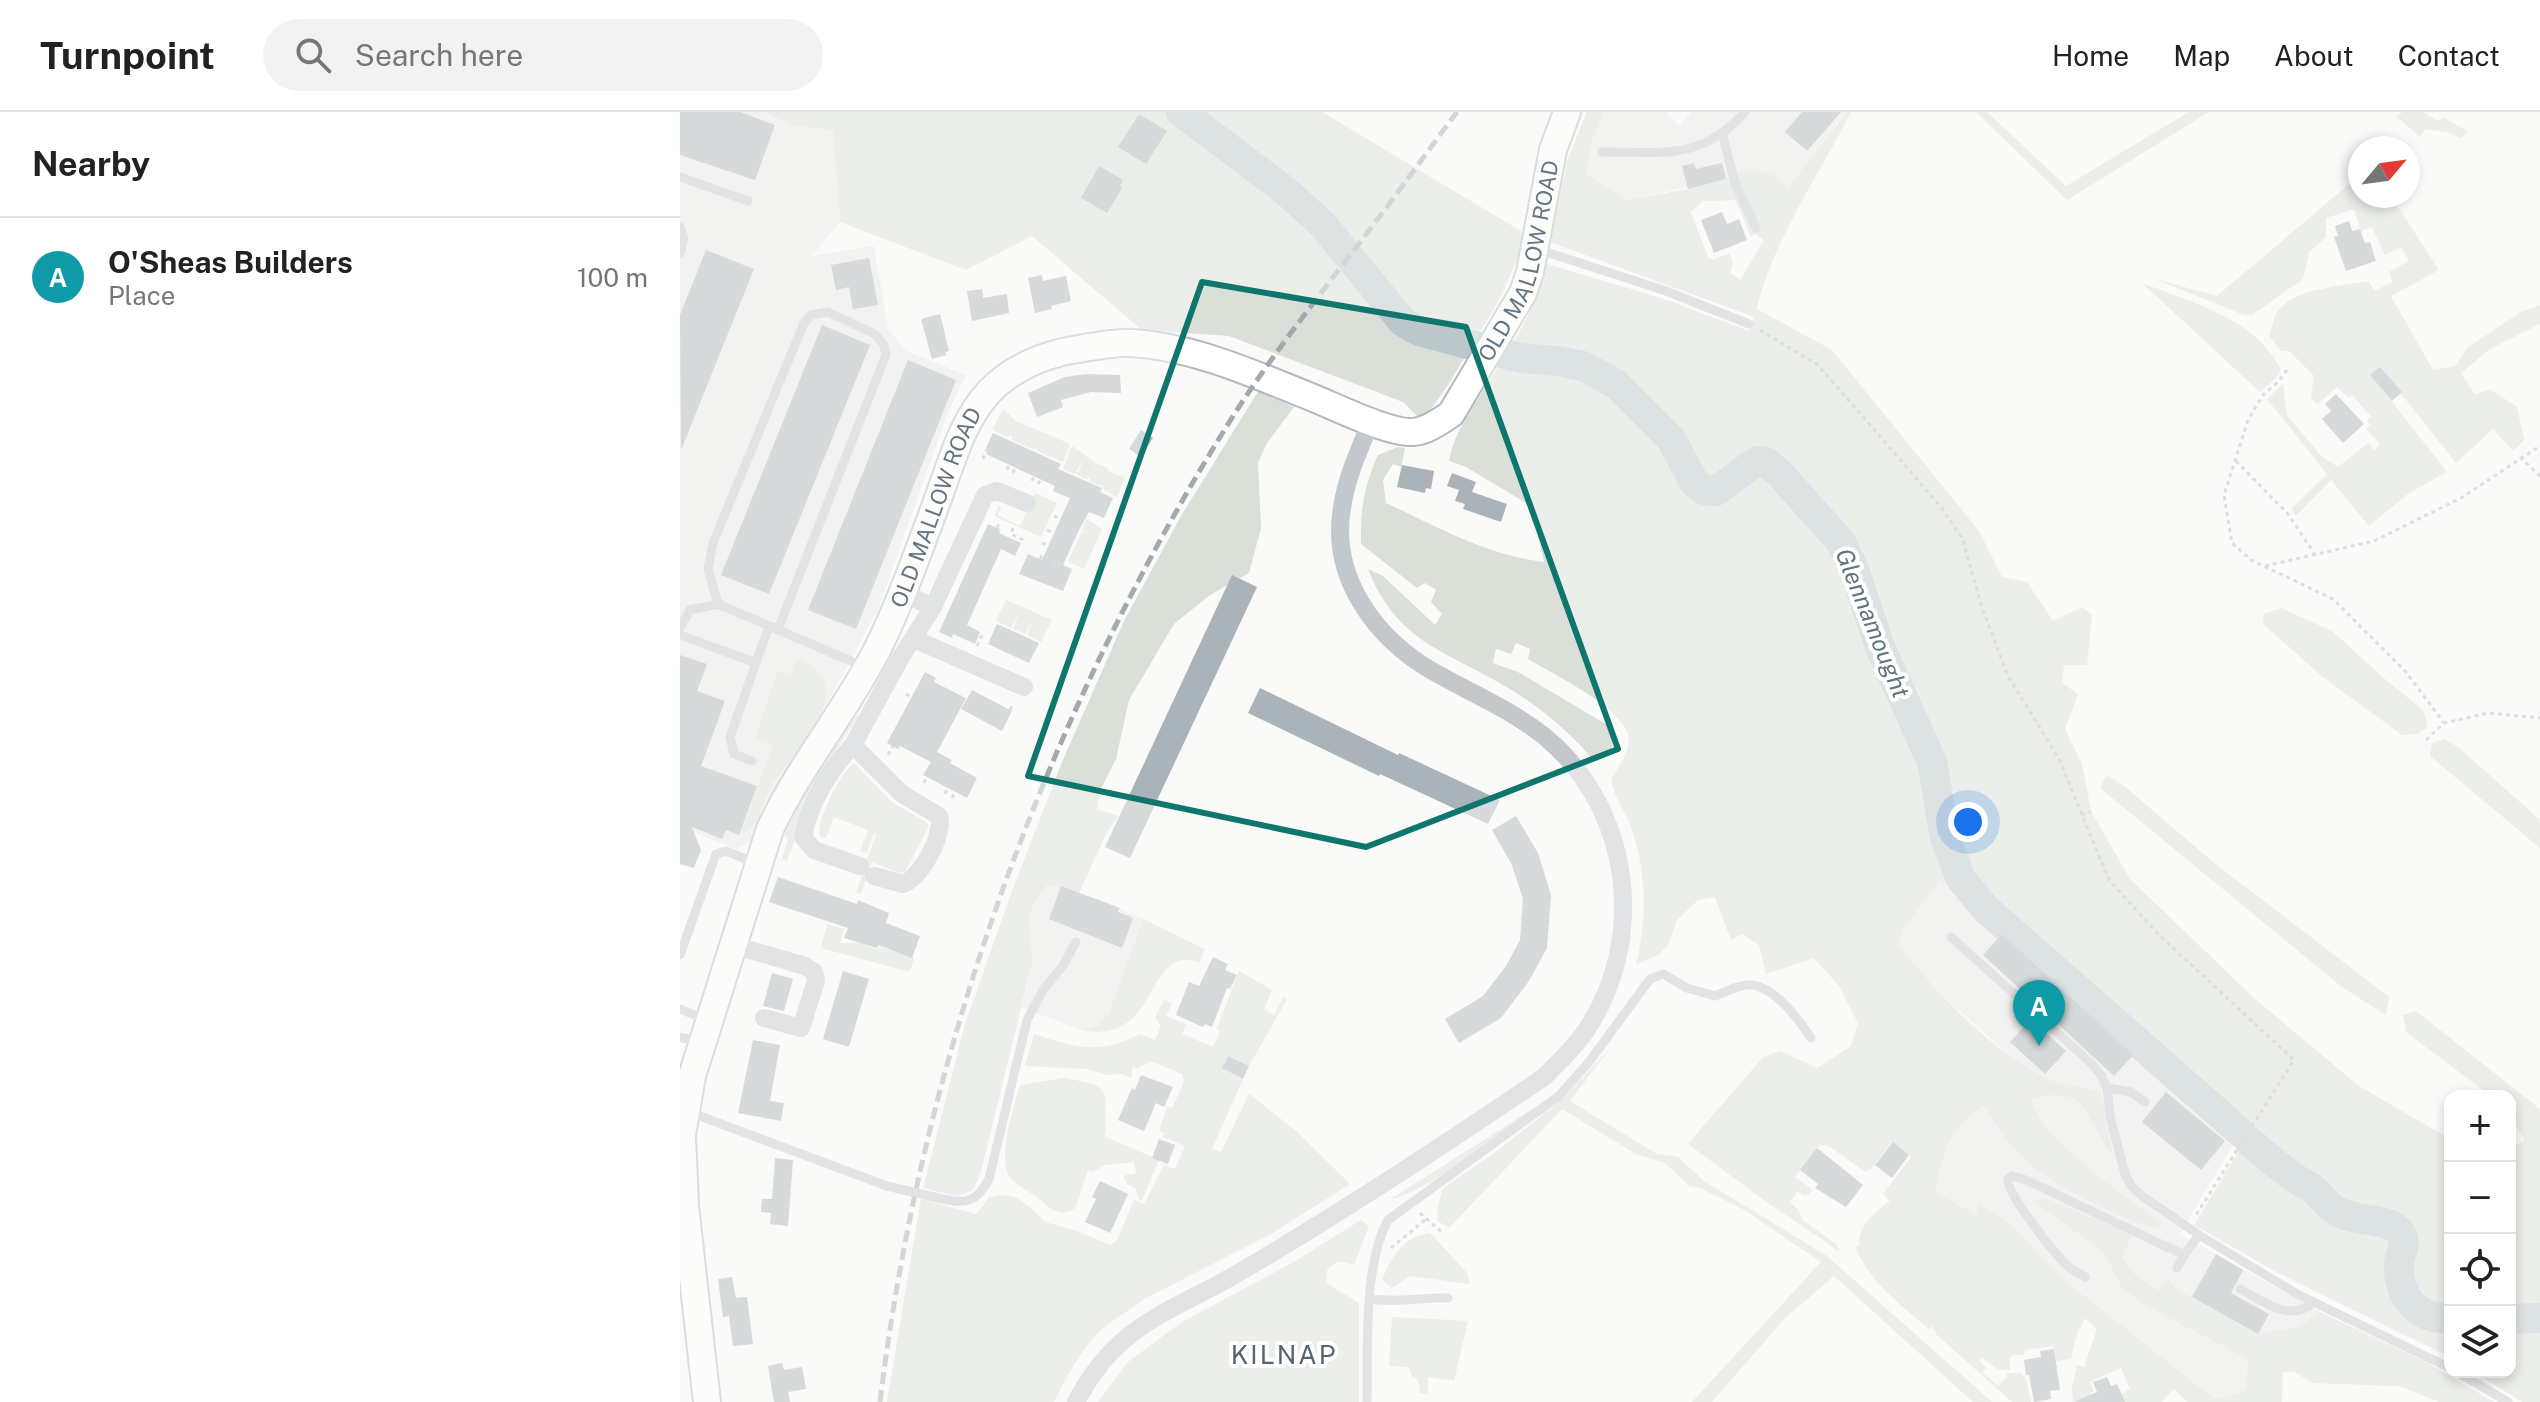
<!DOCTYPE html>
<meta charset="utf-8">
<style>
body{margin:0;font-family:"Public Sans",sans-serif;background:#f2f2f2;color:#222}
.controls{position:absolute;right:24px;bottom:24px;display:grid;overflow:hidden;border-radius:16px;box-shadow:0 4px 12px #0003}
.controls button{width:72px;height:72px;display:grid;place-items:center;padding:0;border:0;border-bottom:2px solid #e0e0e0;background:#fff;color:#222;font:40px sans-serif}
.compass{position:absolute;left:1668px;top:24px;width:72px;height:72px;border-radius:50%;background:#fff;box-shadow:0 4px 12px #0003;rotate:61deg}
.you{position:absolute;left:1288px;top:710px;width:28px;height:28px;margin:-20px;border:6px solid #fff;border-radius:50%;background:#1a73e8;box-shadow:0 0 0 12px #1a73e833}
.badge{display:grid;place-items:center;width:52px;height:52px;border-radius:50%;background:#2563eb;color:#fff;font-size:26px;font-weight:700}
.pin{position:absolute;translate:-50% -66px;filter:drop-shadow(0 2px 4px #0008)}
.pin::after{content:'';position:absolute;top:42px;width:28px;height:24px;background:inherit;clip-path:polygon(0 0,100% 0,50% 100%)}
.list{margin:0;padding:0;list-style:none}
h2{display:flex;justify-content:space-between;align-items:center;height:104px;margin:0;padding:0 32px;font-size:34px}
h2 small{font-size:26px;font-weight:400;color:#767676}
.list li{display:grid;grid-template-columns:52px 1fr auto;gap:24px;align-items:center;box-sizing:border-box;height:120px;padding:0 32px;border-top:2px solid #e0e0e0}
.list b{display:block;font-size:30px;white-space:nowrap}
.list p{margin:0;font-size:26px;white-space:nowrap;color:#767676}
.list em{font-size:26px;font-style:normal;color:#767676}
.icon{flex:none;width:44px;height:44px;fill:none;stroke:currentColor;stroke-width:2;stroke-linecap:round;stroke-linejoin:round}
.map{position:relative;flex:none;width:1860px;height:1290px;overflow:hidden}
header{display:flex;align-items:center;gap:48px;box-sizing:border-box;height:112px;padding:0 40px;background:#fff;border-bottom:2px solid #e0e0e0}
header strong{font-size:38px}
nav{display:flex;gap:44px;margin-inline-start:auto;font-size:28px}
.search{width:560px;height:72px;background:#f2f2f2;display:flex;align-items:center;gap:20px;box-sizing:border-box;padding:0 28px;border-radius:44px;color:#767676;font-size:30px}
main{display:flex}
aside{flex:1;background:#fff}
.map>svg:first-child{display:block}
</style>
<header>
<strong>Turnpoint</strong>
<div class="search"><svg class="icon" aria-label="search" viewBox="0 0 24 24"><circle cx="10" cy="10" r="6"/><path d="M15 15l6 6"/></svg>Search here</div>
<nav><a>Home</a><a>Map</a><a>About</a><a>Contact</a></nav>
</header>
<main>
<aside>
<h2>Nearby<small></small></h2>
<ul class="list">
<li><span class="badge" style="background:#0f9aa8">A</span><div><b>O'Sheas Builders</b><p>Place</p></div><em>100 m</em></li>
</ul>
</aside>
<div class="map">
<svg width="1860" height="1290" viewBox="0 0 1860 1290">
<rect width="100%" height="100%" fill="#fafaf8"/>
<g fill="#e8e9e9">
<path d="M0,0H81L111,13L153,18L160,110L131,144L194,134L208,217L226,239L286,263L268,301L198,497L141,603L83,694L71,729L57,737L0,715Z"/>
<path d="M907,0H986L999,14L1012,0H1167L1155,14L1084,128L1075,121L1071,125L1047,67L948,88L887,50Z"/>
<path d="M1260,767L1293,792L1556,1027L1500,1122L1640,1200L1620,1214L1578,1222L1568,1247L1565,1290H1507L1493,1276L1255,1080L1261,1045L1271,1024L1292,1000L1321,984L1327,941L1248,871L1219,833L1221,820Z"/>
<path d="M367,773L382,774L463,807L429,901L418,914L402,918L342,896L353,846L348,814L354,788Z"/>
</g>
<g fill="#dadfd7" fill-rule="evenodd">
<path d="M83,0H642L841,119L845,130L818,190L768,273L748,301L739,306L723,290L549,224L462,218L352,124L286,158L160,110L153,18L111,13Z"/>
<path d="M907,0H924L911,31L906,62L948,88L1008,77L1072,58L1092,63L1108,76L1167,0H1171C1142,57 1089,136 1077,197L1152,238L1299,419L1322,465L1347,470L1373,509L1402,495L1412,503L1407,553H1384L1382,571L1398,582L1385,617L1402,652L1411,699L1450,767L1575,887L1679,974L1770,1027V1245L1598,1161L1514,1113L1563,1032L1293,792L1260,768L1221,820L1219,833C1255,881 1312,938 1365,966C1380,974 1403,975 1420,979L1432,1042C1419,1028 1409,999 1400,991C1387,980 1364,982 1350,988L1367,1019L1416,1063L1484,1113L1473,1116C1421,1096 1372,1076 1333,1035C1322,1023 1313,1007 1304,994C1270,1013 1261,1044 1255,1080L1297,1104V1091L1329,1111L1385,1169L1533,1286L1543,1287L1566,1278L1568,1247L1461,1191L1442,1175L1423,1139L1353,1089L1364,1086L1452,1123L1442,1146L1454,1162L1479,1179L1487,1166L1496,1177L1578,1222L1620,1214L1640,1200L1748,1251L1814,1290H1759L1719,1274L1632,1271L1615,1260H1603L1602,1290H1507L1494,1276L1482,1290H1444L1441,1282L1450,1277L1441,1256L1410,1270L1414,1279L1410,1281L1412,1290H1393L1392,1276L1397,1253L1404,1255L1417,1217L1405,1206L1396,1224L1391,1247L1376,1249L1374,1234L1345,1238L1344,1243H1333L1330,1246V1258H1319L1302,1246L1299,1249L1306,1255L1302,1260L1318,1274L1327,1265L1326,1261H1340L1346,1266L1351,1290H1332L1256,1222V1219L1251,1214L1249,1217C1221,1193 1189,1170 1175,1134H1179C1178,1113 1195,1100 1210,1089L1203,1082L1231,1045L1229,1043L1211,1031L1190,1058L1185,1060L1149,1034L1140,1033L1115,1065L1133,1078L1126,1084L1117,1080L1110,1090L1119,1099L1123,1108L1157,1133L1159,1139L1085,1089L1008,1032L1083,945L1101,939L1137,956L1171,934L1178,911L1159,874L1134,846L1086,862L1079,833L1062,822L1051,828L1035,785L1018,788L997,808L988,833L978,843L956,853C967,808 967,759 951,715C945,699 934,685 931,668C937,656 949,642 949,628C950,599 871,561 848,547L850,537L836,531L831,542L816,537L813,551L838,560L929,614C935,630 934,644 915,650C889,619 860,595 825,574C764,538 717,530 688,457L703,464L755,513L762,502L751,490L756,478L745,471L737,476L681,432C680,400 684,373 698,343L718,335L725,336L721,355L713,352L703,368L706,391C758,415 806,443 864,450L851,394L786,355L769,349C775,317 795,292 812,265C834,230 858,193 867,152L984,187L1069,219L1074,205L870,130L887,50ZM1056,88L1071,125L1075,121L1084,128L1060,168L1050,161L1053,149L1049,141L1033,148L1028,145L1011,100L1023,89Z"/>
<path d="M1296,0H1307L1386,74L1509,0H1529L1387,88Z"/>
<path d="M1722,0H1743L1757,9L1764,6L1788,19L1780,26L1767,20L1745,17L1740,25L1717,5Z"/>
<path d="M1680,63V84H1711L1759,158L1711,184L1753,258L1776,254L1787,236L1841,200L1860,193V212L1810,237L1781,261L1795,283L1810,277L1837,295L1844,328L1833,339L1813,317L1776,351L1700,255L1691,263L1767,360L1729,381L1689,414L1651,368L1616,404L1611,397L1647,362L1587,287L1603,272L1607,303L1641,344L1658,355L1688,331L1694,338L1700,332L1686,317L1690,313L1687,309L1691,304L1672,283L1669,286L1657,275L1637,293L1631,286L1634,264L1609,239H1602L1589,224C1592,218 1593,207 1597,200C1614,176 1663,174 1689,169L1694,179L1713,170L1709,160L1729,149L1721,135L1705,143L1692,115L1681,119L1674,97L1646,106V125L1629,140L1623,167L1572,203H1564L1475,167L1537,184Z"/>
<path d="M1462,171C1512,191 1576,206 1601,258L1595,267L1580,280Z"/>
<path d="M579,278L614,295L587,331L578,351L581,416L569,461L530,483L494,512L449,588L436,647L420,679L417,697L438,704L427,720L399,781L382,774L367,773C344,799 348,813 353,846L301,1060L293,1078L278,1084L243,1076L285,912L332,779L382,650L444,509L501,404Z"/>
<path d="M323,297L336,309L390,332L383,350L357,339L356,334L353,337L332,328L333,325L330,323L328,325L312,318Z"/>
<path d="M392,334L416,351L412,361L417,351L429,357L425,367L429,359L445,366L437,385L424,378L423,374L411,370L410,365L406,367L397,363L404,346L395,362L383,357Z"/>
<path d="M355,381L377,391L361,425L314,404L319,394L321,395L318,403L340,414Z"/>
<path d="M407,407L422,417L404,457L388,449L402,420L414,425L402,418Z"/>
<path d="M326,488L372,508L361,530L347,523L353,507L345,522L333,517L340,497L331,516L316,509Z"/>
<path d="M1601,496L1652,519L1706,568L1743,598L1748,614L1738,622L1722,623L1643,565L1583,512L1584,502Z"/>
<path d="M117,547C184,571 116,636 93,671C84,686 78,718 61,722L93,633L75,626L98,558L110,563Z"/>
<path d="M177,603H179L149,649L132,683L107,749L102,747L108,727L104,724L125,680Z"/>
<path d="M1764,627L1778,635L1860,708V736L1750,644L1752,631Z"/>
<path d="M174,651L213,691L245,709L249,714L225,760L219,761L192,750L181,782L176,780L196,722L194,721L187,741L180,739L188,718L154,705L146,726L140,725C135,710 161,660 174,651Z"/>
<path d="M1427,663L1444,674L1533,750L1709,885L1706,903L1662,875L1420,676Z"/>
<path d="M463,807L525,837L519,850C464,831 481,934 402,918L418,914L429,901Z"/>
<path d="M147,812L164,817L160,831H180L198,838L200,835L234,846L230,860L141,836Z"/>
<path d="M559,859L592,878L584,897L594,903L604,884L607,887L569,954L548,944L542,956L563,967L532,1037L541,1040L569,982L615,1018L670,1072L591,1122L466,1186C451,1197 433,1207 419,1220C400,1239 386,1266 374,1290H207L241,1087L296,1102L310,1085L321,1083L335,1085L350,1095L365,1110L397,1119L431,1133L437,1128L454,1088L464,1092L484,1053L495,1057L505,1034L483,1025L484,1021L479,1019L487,995L492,996L504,970L502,962L470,949L457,957L453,954L451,966L441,962L428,963L407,957L345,954L354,922C397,936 417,943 461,922L475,928L481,914L475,905L484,888L492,891L486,904L506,912L502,922L533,935L540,919L537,916Z"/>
<path d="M1736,899L1860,997V1290H1842L1794,1260H1830V1035L1845,1029L1830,1004V984H1811L1726,920L1723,903Z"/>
<path d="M931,935L890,989L977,1042L998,1045L1024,1069L1147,1144L1312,1290H1293L1154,1164L1105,1206L1032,1290H1012L1141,1150L1063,1097L1020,1076L1009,1074L985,1051L956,1042L882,997L769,1116L758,1109L757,1101L762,1077L817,1039L884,986Z"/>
<path d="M384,966C413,972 430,969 425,1004C424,1012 427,1016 424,1024L479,1048L462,1088H459L455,1076L448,1073L443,1064L456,1061L454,1050L425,1053L413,1060L408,1058L396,1095C384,1105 374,1100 364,1091C355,1083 340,1075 333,1069C314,1051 334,996 340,973Z"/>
<path d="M865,989C838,1012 742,1083 711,1087Z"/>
<path d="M681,1108L689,1114L674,1153L658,1149L647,1158L646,1171L679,1191V1290H418L448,1250L502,1210L612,1151Z"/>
<path d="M750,1121L787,1161L790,1172L730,1164L712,1176L702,1168C711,1145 724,1124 750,1121Z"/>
<path d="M712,1205L788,1209L774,1269L748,1265V1282L740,1281L738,1267L732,1264L729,1255L709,1254Z"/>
</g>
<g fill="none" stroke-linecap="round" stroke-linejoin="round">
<g stroke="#bbc7cb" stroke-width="30">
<path d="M501,0L607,80L643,113L723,210L739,219L840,246L877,249L903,254L936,272L991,327L1014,370L1024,378L1036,379L1077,349L1086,350L1100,362L1161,430L1175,460L1200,535L1252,650L1265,726L1281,767L1306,797L1560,1020"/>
<path d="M1569,1029C1583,1041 1597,1054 1612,1064C1618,1069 1626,1072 1633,1077C1641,1083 1646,1093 1655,1098C1672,1110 1705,1105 1718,1118C1729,1128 1720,1140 1719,1152C1718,1185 1737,1208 1770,1206"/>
<path d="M1830,1207L1860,1206"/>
</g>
</g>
<g fill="#aab3b9">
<path d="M0,0H60L95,13L75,68L0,43Z"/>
<path d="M1122,0H1161L1127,39L1105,20Z"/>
<path d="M459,2L487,19L466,52L438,35Z"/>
<path d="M1014,51L1016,57L1042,51L1046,67L1008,77L1002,54Z"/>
<path d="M419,54L443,68L440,74L442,76L427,101L401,86Z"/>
<path d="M1042,100L1047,112L1059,107L1067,128L1034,141L1021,108Z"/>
<path d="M1669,109L1672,119L1680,117L1685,131L1690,130L1696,149L1666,159L1654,125L1658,124L1655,114Z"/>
<path d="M26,138L74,157L1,338L0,203Z"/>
<path d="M189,146L198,193L173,197L169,175L156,178L151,153Z"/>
<path d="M362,163L363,169L386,164L391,189L371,194L372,197L355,201L348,166Z"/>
<path d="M302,177L303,186L327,182L329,201L292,209L287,179Z"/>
<path d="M260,202L269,239L265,240L266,243L252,247L241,207Z"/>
<path d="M142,213L190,233L89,482L41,463Z"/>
<path d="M228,248L276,268L176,517L128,498Z"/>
<path d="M1700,255L1722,280L1712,289L1690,263Z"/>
<path d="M406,262L440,263L441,281L411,280L381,288L383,295L357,305L348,281L385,265Z"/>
<path d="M1656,282L1684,312L1663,331L1642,307L1651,299L1645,292Z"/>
<path d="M461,318L473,326L461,345L449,337Z"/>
<path d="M313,321L381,352L378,357L422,376L420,380L433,386L424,406L409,400L399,418L383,453L392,457L383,479L339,462L348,442L362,448L390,386L373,379L375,374L306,342L308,338L306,336Z"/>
<path d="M722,353L754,359L751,377L746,376L745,381L717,375Z"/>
<path d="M772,361L796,370L792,380L827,392L821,410L783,397L785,392L775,389L779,378L767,374Z"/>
<path d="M308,412L320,417L319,421L341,431L335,444L321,437L287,513L300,520L295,532L273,522L272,526L259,520Z"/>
<path d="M552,463L577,475L450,746L425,735Z"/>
<path d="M317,512L359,531L349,551L308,532Z"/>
<path d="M0,543L27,552L17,579L45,589L21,654L77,674L59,723L46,718L42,727L12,715L21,738L14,756L0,752Z"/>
<path d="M245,560L256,566L254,570L286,586L257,640L272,648L270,651L297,666L287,686L243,663L251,650L220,634L218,637L207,631Z"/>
<path d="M580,576L718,643L719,641L820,688L808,712L700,662L699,664L568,601Z"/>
<path d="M292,578L332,599L322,619L281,597Z"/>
<path d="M836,704L858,741L871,783L867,836L849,869L821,906L779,931L765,907L803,884L826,854L840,828L843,787L832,753L812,718Z"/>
<path d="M98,765L177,792L178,788L209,801L206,811L240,824L232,846L198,833L197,836L164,826L168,816L89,790Z"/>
<path d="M381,774L440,796L438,800L453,806L442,836L369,807Z"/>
<path d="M1322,822L1453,943L1434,964L1303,843Z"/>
<path d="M533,845L548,852L545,858L557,863L550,877L547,876L532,915L525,912L523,915L496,903L509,870L519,874Z"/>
<path d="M163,859L189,867L169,935L143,927Z"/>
<path d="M92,861L113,867L104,899L83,894Z"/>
<path d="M1351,907L1386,939L1365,962L1330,930Z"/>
<path d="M73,928L100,933L90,989L104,991L101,1009L58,1001Z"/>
<path d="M548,944L569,954L563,967L542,956Z"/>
<path d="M461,963L493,975L484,995L476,991L464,1019L438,1008L452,976L455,978Z"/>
<path d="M1486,980L1545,1029L1521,1058L1462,1010Z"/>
<path d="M479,1027L495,1033L488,1052L472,1046Z"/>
<path d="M1213,1030L1229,1043L1212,1066L1195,1053Z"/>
<path d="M1137,1036L1183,1073L1166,1095L1135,1076L1138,1072L1120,1058Z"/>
<path d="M95,1046L113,1048L108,1114L90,1112L91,1101L81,1100L82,1087H92Z"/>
<path d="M420,1069L448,1082L430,1121L405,1110L416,1087L412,1085Z"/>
<path d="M1536,1142L1563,1158L1551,1181L1589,1202L1578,1222L1512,1185Z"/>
<path d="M52,1165L56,1186L67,1185L73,1232L53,1234L49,1204L43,1205L38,1167Z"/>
<path d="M1374,1237L1380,1278L1370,1279L1371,1287L1354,1290L1349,1263H1346L1344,1248L1361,1245L1360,1239Z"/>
<path d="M102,1251L104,1258L122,1255L126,1277L108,1280L110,1290H94L88,1254Z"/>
<path d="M1427,1265L1431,1274L1437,1272L1445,1290H1394L1417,1280L1413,1270Z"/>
</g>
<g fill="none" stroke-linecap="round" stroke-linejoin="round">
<g stroke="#b3babf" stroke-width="30">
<g id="secondary">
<path id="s1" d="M27,1290L5,1094L2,1023L12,964L90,717C120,653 166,599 198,536C222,487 240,435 259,384C272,349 282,310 308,281C331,256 365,242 398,237C415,234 434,230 452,231C516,235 578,264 636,287C660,297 709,321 733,320C747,319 760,309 771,302L843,181L850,160L873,38L887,0"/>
</g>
</g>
<g stroke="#bbbfc2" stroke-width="3" stroke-dasharray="4 4" stroke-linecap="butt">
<path d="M1080,218L1138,253L1261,395L1283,428L1301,493L1328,564L1379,647L1429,768L1478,822L1614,948L1514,1106"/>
<path d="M1607,258L1598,270L1583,283L1568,308L1544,383L1552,431L1571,448L1653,487L1725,559L1764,611"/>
<path d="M1840,345L1860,364"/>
<path d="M303,347L307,337"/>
<path d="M1556,349L1608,402L1636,444"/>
<path d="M327,358L329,353"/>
<path d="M333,361L335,355"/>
<path d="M352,369L354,364"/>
<path d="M358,372L361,367"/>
<path d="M374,404L381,407"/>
<path d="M317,416L320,410"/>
<path d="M333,416L331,422L343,428L345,432"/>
<path d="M367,418L374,421"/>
<path d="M362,431L369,434"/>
<path d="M360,447L363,441"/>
<path d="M373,453L376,447"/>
<path d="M1585,454L1694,429L1781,386L1860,334"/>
<path d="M378,455L380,449"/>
<path d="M297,534L302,523"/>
<path d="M226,582L233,586"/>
<path d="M330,598L333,592"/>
<path d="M1746,628L1764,611L1808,601L1860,606"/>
<path d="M208,643L213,634"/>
<path d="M244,671L247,665"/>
<path d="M265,682L268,676"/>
<path d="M272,686L275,680"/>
<path d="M1401,703L1411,699"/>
<path d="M740,1101L764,1122"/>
<path d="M711,1136L745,1108"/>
</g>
<g stroke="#c3c8cc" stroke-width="9">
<path d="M1042,21L1055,71L1076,116"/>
<path d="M922,40C982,40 1021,49 1065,0"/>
<path d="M0,65L68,89"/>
<path d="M0,115L4,126L0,141"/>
<path d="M857,137L986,179L1069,212"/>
<path d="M38,492L28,457L33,431L124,211L131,203L148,200L195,222L204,233L206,243L98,517"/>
<path d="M0,516L10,498L38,492L185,555"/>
<path d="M0,523L76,551"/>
<path d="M72,649L54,642L50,625L89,514"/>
<path d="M1271,825L1411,951L1421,963L1427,976L1451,980L1465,990"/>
<path d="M0,843L36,742L46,739L78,752"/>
<path d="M0,897L27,908"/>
<path d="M0,925L19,930"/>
<path d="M1427,976L1430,1004L1445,1062L1452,1075L1462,1084L1519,1123L1617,1182L1770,1256"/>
<path d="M9,1000L207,1074"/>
<path d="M254,1085C282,1091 294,1095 309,1067L347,908L363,878L382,855L396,830"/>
<path d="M1497,1156L1504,1143L1519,1123"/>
<path d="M1405,1165C1400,1161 1393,1159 1389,1155C1375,1143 1326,1081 1328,1067L1332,1064L1346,1068L1504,1143"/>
<path d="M1560,1177C1581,1188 1605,1208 1629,1194L1631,1189"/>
<path d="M691,1187C716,1191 742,1185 768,1186"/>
<path d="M1777,1260L1828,1290"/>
<path d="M687,1290C688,1238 683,1153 708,1108L879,984L909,950L970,867L983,862L1007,876L1035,884C1045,880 1062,871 1073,873C1097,877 1119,908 1131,926"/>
</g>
<g stroke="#c3c8cc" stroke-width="18">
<path d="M253,495L305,383L317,379L347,391"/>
<path d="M234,527L344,575"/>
<path d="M173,633C149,659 130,689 123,725L134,738L180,754"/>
<path d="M194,764L223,772C240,767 265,722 259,704L222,682L173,633L221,545L253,495L223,481"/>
<path d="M53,833L125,854L134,860L136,869L121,916L84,906"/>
<path d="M396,1290C430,1225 470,1207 533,1175C565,1158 597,1138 628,1119C708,1070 786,1018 864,965C878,951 893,937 905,920C968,828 952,696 864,624C830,597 791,581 754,560C696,527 650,466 662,396C666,366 679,338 691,310"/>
</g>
<use href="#secondary" stroke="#fff" stroke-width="26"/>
<path stroke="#a2aab0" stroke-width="5" stroke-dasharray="12 6" stroke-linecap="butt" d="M200,1290C242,942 368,598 555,301C595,239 642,180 687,121C718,81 747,40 777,0"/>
<path stroke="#c3c8cc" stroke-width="9" d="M207,1074L254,1085"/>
</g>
<path d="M0 0H1860V1290H0ZM522,170L786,215L938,637L686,735L348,664Z" fill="#fafaf8" fill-opacity=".55" fill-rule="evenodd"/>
<path fill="none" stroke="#0f766e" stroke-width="6" stroke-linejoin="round" d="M522,170L786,215L938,637L686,735L348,664Z"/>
<g text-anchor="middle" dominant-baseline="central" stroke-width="8" stroke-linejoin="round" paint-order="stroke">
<g font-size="22" fill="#657683" stroke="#fff">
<text stroke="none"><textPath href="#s1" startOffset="1742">OLD MALLOW ROAD</textPath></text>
<text stroke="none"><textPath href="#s1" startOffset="950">OLD MALLOW ROAD</textPath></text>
</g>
<g font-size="24" font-style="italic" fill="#60757c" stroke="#fff">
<text transform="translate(1193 511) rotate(68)">Glennamought</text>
</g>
<g font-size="26" letter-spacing="2" fill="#57646e" stroke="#fff">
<text x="604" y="1242">KILNAP</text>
</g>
</g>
</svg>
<div class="controls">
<button>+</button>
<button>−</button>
<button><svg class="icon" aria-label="locate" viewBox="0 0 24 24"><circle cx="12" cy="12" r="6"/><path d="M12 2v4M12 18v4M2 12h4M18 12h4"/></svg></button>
<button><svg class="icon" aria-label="layers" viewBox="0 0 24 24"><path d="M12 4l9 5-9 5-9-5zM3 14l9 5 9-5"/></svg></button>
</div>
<svg class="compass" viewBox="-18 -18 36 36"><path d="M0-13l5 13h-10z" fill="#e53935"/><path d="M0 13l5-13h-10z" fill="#767676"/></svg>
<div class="you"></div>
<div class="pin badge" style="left:1359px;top:934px;background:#0f9aa8">A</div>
</div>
</main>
